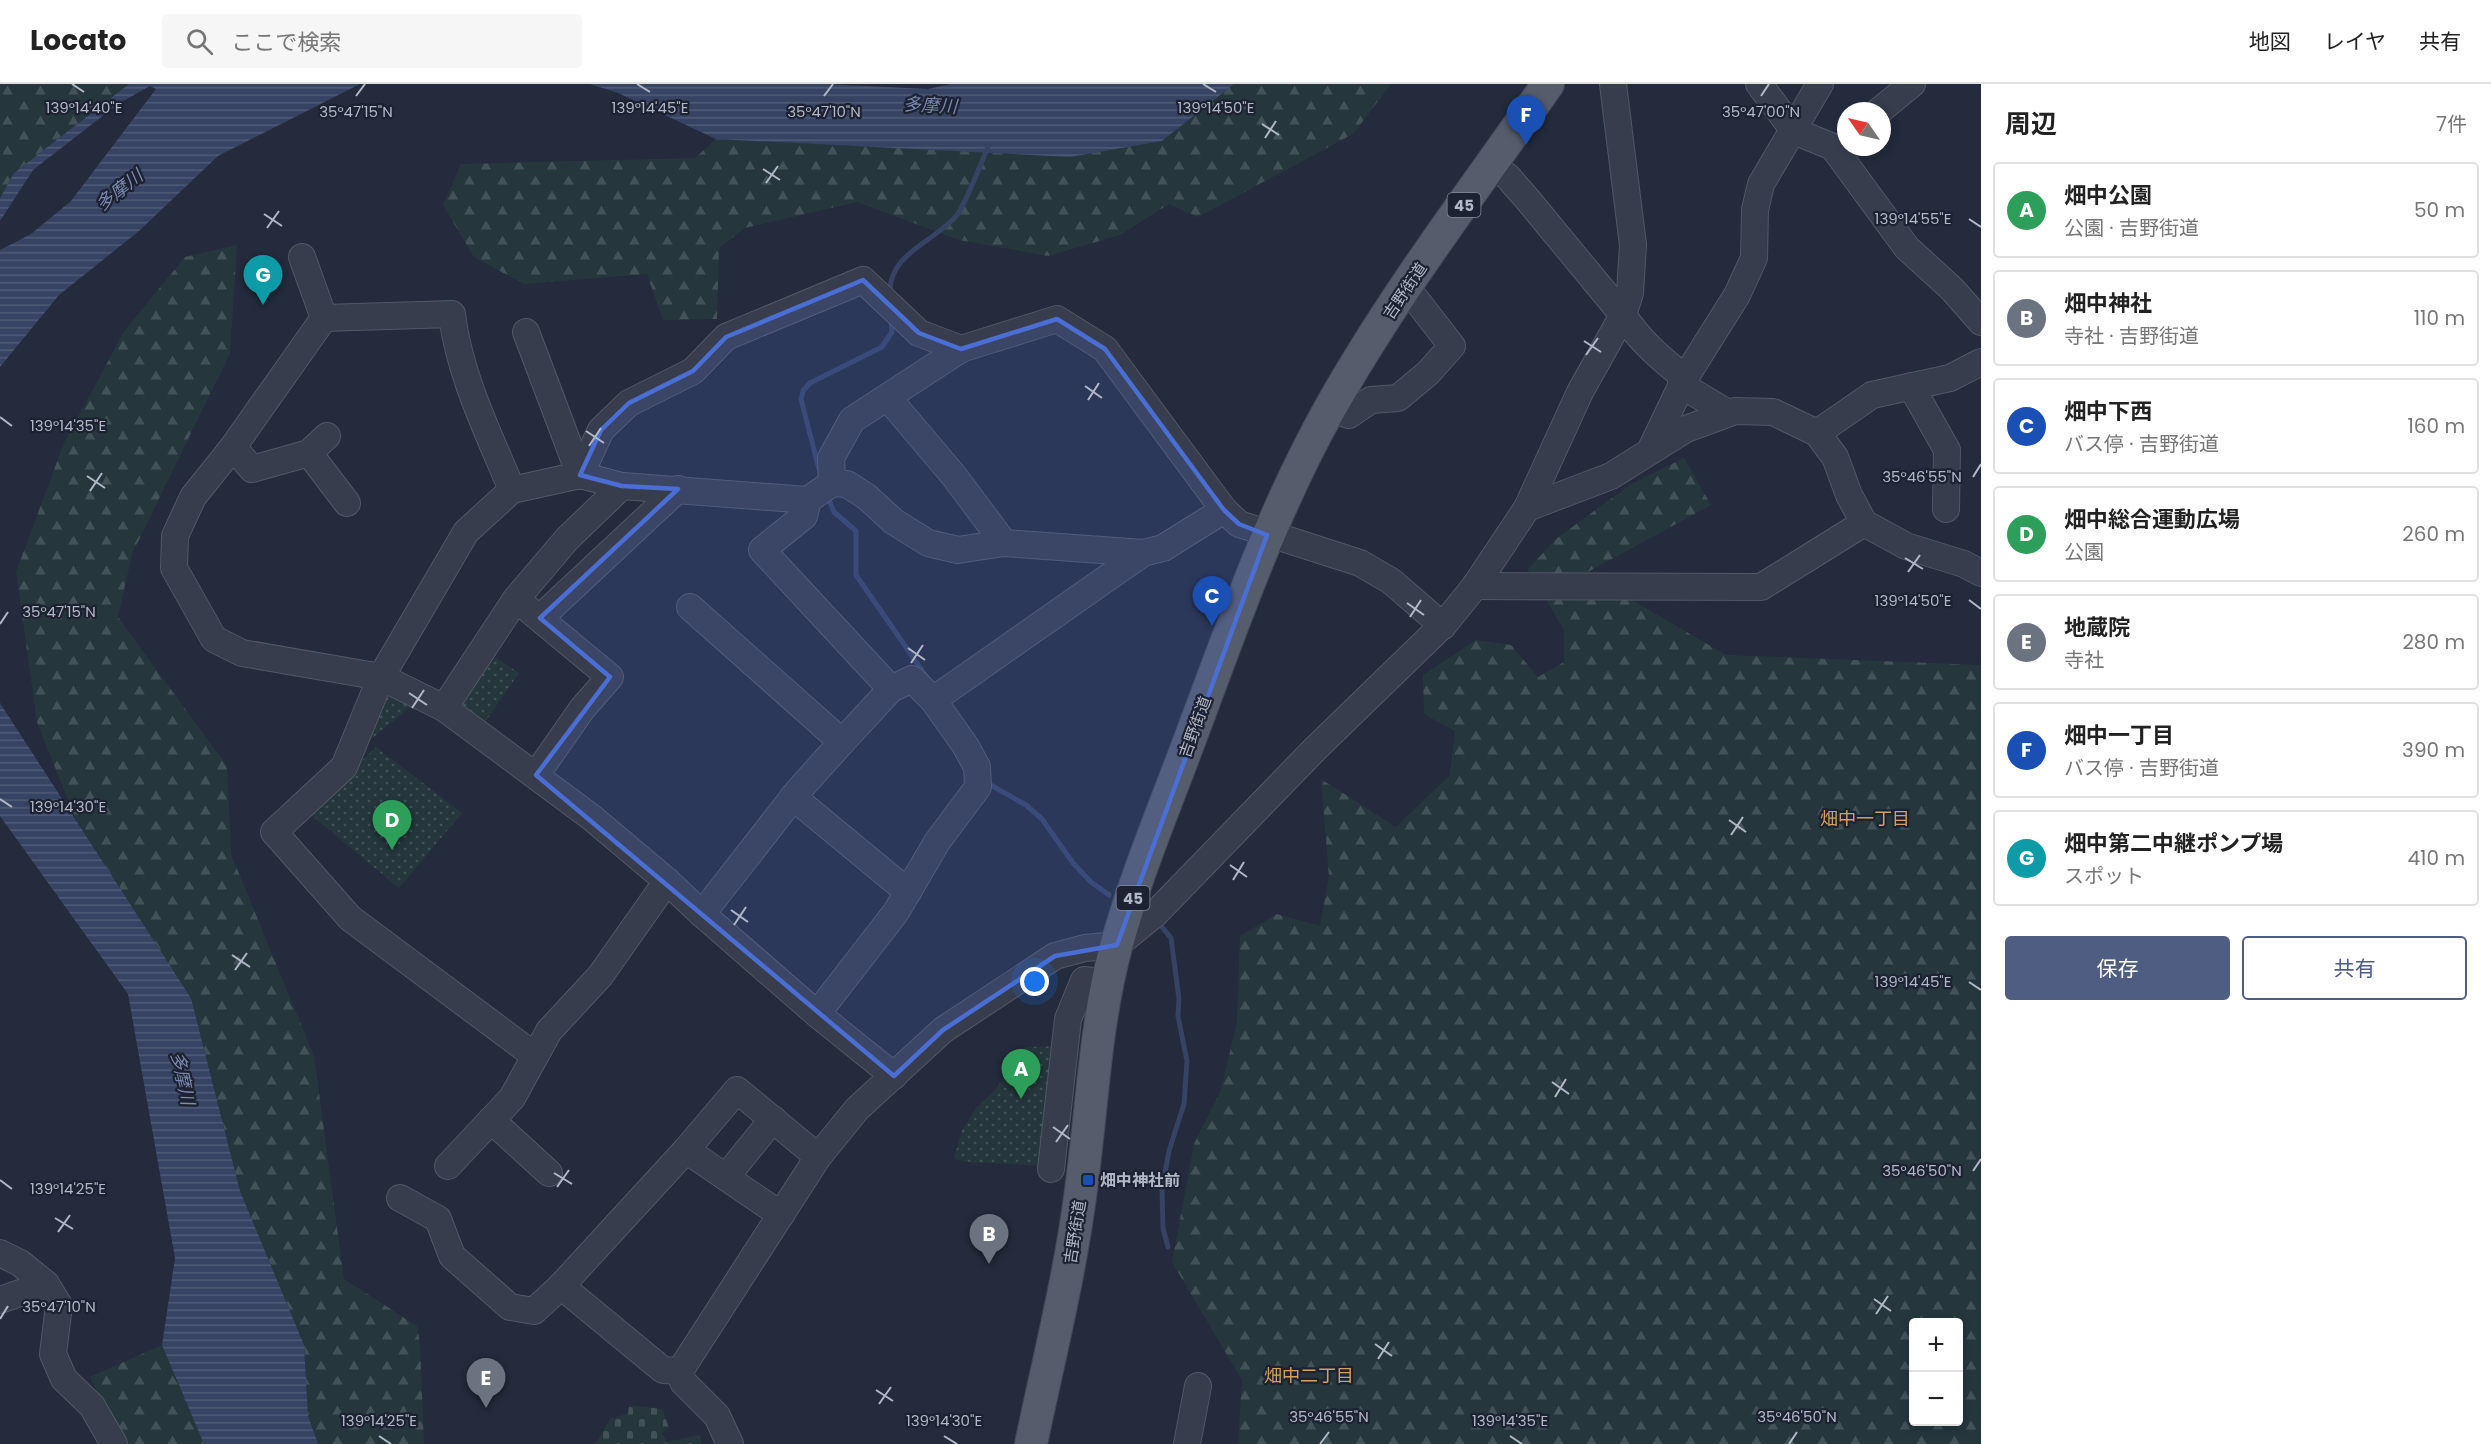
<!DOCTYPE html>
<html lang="ja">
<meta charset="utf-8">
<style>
body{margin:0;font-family:Poppins,"Noto Sans JP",sans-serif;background:#f6f6f6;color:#222}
.controls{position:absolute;right:18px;bottom:18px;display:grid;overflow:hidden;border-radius:6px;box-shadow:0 3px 9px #0003}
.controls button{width:54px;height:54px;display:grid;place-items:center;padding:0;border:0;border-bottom:2px solid #e0e0e0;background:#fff;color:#222;font:30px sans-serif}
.compass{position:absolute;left:1837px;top:18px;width:54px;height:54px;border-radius:50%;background:#fff;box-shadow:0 3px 9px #0003;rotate:304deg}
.you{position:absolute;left:1035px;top:898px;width:21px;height:21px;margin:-15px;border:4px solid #fff;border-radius:50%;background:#1a73e8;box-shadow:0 0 0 9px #1a73e833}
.badge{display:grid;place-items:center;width:39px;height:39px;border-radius:50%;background:#4f5d82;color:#fff;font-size:20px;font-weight:700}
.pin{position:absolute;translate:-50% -50px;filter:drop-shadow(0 2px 3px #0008)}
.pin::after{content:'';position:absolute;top:32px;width:21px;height:18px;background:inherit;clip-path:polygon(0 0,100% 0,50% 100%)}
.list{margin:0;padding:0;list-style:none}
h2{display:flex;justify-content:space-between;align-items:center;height:78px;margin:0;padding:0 24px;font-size:26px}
h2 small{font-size:20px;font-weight:400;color:#767676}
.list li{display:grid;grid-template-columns:39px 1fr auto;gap:18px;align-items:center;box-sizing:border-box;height:96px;margin:0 12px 12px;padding:0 12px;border:2px solid #e0e0e0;border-radius:6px}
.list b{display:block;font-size:22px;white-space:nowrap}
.list p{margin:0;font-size:20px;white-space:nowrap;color:#767676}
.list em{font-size:20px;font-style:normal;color:#767676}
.actions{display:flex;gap:12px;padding:18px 24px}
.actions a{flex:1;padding:14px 0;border:2px solid #4f5d82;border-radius:6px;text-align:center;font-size:21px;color:#4f5d82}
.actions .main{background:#4f5d82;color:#fff}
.icon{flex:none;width:33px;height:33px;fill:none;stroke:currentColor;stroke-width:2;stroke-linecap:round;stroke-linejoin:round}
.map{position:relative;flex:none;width:1981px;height:1360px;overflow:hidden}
header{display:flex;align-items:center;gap:36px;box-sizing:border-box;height:84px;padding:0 30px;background:#fff;border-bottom:2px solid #e0e0e0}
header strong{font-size:28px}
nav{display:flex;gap:33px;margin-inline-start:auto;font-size:21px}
.search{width:420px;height:54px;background:#f6f6f6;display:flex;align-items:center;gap:15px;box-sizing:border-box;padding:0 21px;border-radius:6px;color:#767676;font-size:22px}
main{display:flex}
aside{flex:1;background:#fff}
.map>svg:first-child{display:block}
</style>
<header>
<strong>Locato</strong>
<div class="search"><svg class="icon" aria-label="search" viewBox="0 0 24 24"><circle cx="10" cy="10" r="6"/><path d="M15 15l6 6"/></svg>ここで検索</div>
<nav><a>地図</a><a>レイヤ</a><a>共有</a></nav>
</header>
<main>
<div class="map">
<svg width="1981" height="1360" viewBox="0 0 1981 1360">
<defs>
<pattern id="green-dots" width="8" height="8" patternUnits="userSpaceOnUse" patternTransform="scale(1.5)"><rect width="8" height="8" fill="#25373d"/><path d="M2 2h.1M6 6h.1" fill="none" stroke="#425258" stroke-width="1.8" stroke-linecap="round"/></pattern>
<pattern id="forest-firs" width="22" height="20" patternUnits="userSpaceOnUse" patternTransform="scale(1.5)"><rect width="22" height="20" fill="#25373d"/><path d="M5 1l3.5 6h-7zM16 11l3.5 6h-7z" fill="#425258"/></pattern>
<pattern id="cemetery-stones" width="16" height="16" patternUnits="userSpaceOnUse" patternTransform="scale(1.5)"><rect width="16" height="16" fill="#25373d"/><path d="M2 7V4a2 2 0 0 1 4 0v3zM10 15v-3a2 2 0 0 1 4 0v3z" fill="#425258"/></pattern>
<pattern id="water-rules" width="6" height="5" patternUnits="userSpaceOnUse" patternTransform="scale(1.5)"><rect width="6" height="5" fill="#364363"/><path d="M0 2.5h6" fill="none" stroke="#515c78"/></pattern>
</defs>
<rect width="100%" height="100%" fill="#232b3c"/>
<g fill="url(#green-dots)">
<path d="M489,569L519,589L483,641L454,620Z"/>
<path d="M388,606L414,620L364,661Z"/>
<path d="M376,663L462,729L399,804L309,729Z"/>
<path d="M1063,962L1047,1082L970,1078L954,1075L962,1046L976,1024L995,1006L1026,963Z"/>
</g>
<g fill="url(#forest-firs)" fill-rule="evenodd">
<path d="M0,0H129L14,89L0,114Z"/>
<path d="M1234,0H1391L1353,50L1198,133L1169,120L1120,151L1048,172L959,156L857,118L745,144L719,164L717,235L663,236L647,190L524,200L474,173L443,121L461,80L695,74L716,55L1070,72L1162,57Z"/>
<path d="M237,161L230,269L132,470L118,533L227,682L231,770L314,972L344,1195L417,1242L420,1260L424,1360H318L308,1332L304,1261L240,1107L191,914L76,736L37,638L16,488L64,359L125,246L185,173Z"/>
<path d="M1684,374L1711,421L1586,489L1726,571L1981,581V1360H1238L1242,1296L1172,1178L1194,1060L1221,1006L1237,937L1240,852L1277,830L1320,842L1329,793L1321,695L1396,743L1450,691L1455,647L1424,630L1423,591L1476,556L1511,561L1538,593L1564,578V546L1528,485L1556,455L1631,400ZM1914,1238H1958V1338H1914Z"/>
<path d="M162,1261L204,1360H122L123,1357L90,1293Z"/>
</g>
<path fill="url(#cemetery-stones)" d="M629,1321L662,1325L669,1344L662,1349L667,1358L699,1351L701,1360H595L611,1334L628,1330Z"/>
<g fill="url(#water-rules)">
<path d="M129,0H360L218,72L139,147L59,211L0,283V166L31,150L71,117L156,5L150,2L118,20L33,86L0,137V114L14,89Z"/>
<path d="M590,0H825L928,5L951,0H1234L1162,57L1070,73L716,55L618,9Z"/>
<path d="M0,619L191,914L240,1107L304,1261L308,1332L318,1360H204L162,1261L175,1174L128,910L0,732Z"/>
</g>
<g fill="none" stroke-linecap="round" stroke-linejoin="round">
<g stroke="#364363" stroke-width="5">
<path d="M890,210C888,169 935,158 957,131C966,119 981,79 988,63"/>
<path d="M821,393L801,315L803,307L810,299L882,263L892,248L891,234"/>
<path d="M827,411L834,428L856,447V491L928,595"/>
<path d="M987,699L1026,721L1042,735L1073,779L1091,798L1109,811"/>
<path d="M1162,843L1171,854L1179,915L1178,932L1187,977L1184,1020L1169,1067L1162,1106L1163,1144L1168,1163"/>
</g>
<g stroke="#525867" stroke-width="28">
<g id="minor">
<path d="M1759,0L1794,47L1833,63L1907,164L1952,205L1981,238"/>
<path d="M1879,27L1912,0"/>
<path d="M1492,81L1508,93L1528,116L1623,231C1640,257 1660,274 1685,294"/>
<path d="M302,173L324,234L233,363L193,413L175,452L174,484L214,555L242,569L381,593L444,624L591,733L667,797L702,830L817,930L894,992"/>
<path d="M324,234L452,230C459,291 489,350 512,406"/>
<path d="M526,248L580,391"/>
<path d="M1681,301L1728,329"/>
<path d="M1911,302L1947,366L1946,425"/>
<path d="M888,314L954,392L1004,459"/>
<path d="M1330,324L1349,331L1371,316L1398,314L1428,289L1452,262L1407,204"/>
<path d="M1817,349L1872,311L1950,294L1981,278"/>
<path d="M233,363L252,385L309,369L327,352"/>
<path d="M1650,367L1685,294L1737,211L1754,174L1755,126L1761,100L1820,0"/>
<path d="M309,369L347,419"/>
<path d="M580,391L601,346L629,319L693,287L726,253L863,196L919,249L961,265L1057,235L1105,265L1224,426L1239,440L1360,479L1391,497L1443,542"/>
<path d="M832,399L831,374L852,336L961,265"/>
<path d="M808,416L804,432L762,466L891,605"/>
<path d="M1527,424L1611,392L1686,345L1735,327L1773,328L1817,349L1835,373L1849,411L1864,439L1906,462L1964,480L1981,489"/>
<path d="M1475,502L1761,503L1864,439"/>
<path d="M516,515L610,593L582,625L536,691"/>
<path d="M690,523L842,658"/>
<path d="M540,534L678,405"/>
<path d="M933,616L1143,469"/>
<path d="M444,624L516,515L567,455L622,402"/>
<path d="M793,713L908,808"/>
<path d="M702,830L798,707L842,658L891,605L912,595L933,616L965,661L977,683L978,703L937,758L896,828L817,930"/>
<path d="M535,972L350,834L274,748L344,683L381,593L466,448L512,406L580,391L622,402L808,416L832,399L847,400L867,413L893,437L928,459L958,466L1004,459L1143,469L1163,464L1224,426"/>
<path d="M491,1036L549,1089"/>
<path d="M686,1066L781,1131"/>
<path d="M448,1082L512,1014L549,947L600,892L667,797"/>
<path d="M1051,1085L1068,935L1084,896L1108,899"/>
<path d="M726,1093L773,1035"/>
<path d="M400,1114L438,1135L452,1172L510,1223L534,1227L561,1202L686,1066L737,1006L818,1073"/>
<path d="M0,1169L20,1179L46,1200L59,1221L53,1270L64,1295L92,1322L114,1360"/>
<path d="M561,1202L663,1286L680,1287"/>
<path d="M0,1216L46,1200"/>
<path d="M730,1360L717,1332L683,1298L680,1287L818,1073L857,1025L943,946L1055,872L1085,864L1117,861L1155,830L1315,665L1446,538L1475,502L1527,424L1580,308L1623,231L1630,209L1633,161L1613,0"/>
<path d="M1187,1360L1198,1302"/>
</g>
</g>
<g stroke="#404655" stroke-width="34">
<path id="major" d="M1031,1360C1048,1278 1069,1196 1080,1113C1092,1030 1094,945 1116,863C1136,790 1167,718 1193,647C1234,538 1272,428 1329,326C1393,212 1473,107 1548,0"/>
</g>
<use href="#minor" stroke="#373d4c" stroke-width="26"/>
<use href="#major" stroke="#555c6c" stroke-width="32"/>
</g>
<path fill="#4a6ed3" fill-opacity="0.2" stroke="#4a6ed3" stroke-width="4.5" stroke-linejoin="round" d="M863,196L919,249L961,265L1057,235L1105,265L1224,426L1239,440L1267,451L1117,861L1055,872L943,946L894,992L536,691L610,593L540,534L678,405L622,402L580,391L601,346L629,319L693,287L726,253Z"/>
<path fill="none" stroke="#b2b8c8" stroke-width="2" d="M72,0L84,8M637,0L650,8M1203,0L1216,8M356,12L365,0M824,12L833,0M1761,12L1769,0M1262,40L1279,51M1265,54L1276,37M763,85L780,96M766,99L778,82M264,130L282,142M1969,135L1981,143M267,144L279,127M1584,257L1601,268M1586,271L1598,254M1085,302L1102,314M1088,316L1099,299M0,333L12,342M586,347L604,359M589,362L601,344M87,392L105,404M1973,393L1981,380M90,407L102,389M1905,474L1923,485M1908,488L1920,471M1969,516L1981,525M1407,519L1424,531M1410,533L1421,516M0,540L8,528M908,564L925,576M911,579L923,561M409,609L427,621M412,624L424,606M0,715L12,723M1729,736L1746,748M1731,751L1743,733M1230,781L1247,793M1233,796L1244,778M731,826L748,838M734,841L746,823M232,871L250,883M235,886L247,869M1969,898L1981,906M1552,998L1569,1010M1555,1013L1566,995M1053,1043L1070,1055M1056,1058L1068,1041M1973,1087L1981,1075M554,1089L572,1100M0,1096L12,1105M557,1103L569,1086M55,1134L73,1145M58,1148L70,1131M1874,1215L1891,1227M1876,1230L1888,1212M0,1235L8,1222M1375,1260L1392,1272M1378,1275L1389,1258M876,1306L893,1317M879,1320L891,1303M379,1352L391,1360M944,1352L957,1360M1510,1352L1522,1360M1320,1360L1329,1348M1789,1360L1797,1348"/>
<rect fill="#1a4fb4" stroke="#1c2231" stroke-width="2" x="1082" y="1090" width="12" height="12" rx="3"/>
<g text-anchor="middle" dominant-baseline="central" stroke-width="4.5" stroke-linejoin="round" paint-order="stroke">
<g fill="#1c2231" stroke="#858b9b" stroke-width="1.5">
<rect x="1447.5" y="109" width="33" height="24" rx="4.5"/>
<rect x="1116.5" y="802" width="33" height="24" rx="4.5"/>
</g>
<g font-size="15" font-weight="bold" fill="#b2b8c8">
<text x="1464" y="121">45</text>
<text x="1133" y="814">45</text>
</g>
<g font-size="16" fill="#b2b8c8" stroke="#1c2231">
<text transform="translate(1405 207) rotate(-56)">吉野街道</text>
<text transform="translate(1195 643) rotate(-70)">吉野街道</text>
<text transform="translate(1075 1148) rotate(-81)">吉野街道</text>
</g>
<g font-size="16" font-weight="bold" fill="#b2b8c8" stroke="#1c2231" text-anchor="start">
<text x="1100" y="1096">畑中神社前</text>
</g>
<g font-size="18" font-style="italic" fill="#7a8ab0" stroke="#1c2231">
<text transform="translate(930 21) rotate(3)">多摩川</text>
<text transform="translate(119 106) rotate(-38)">多摩川</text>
<text transform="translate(183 994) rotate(78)">多摩川</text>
</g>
<g font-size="18" fill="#d5a160" stroke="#1c2231">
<text x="1865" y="734">畑中一丁目</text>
<text x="1309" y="1291">畑中二丁目</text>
</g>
</g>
<g font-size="15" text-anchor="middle" fill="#b2b8c8" stroke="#1c2231" stroke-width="4.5" stroke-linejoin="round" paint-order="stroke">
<text x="84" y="29">139°14'40"E</text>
<text x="650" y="29">139°14'45"E</text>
<text x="1216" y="29">139°14'50"E</text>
<text x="1761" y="33">35°47'00"N</text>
<text x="356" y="33">35°47'15"N</text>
<text x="824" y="33">35°47'10"N</text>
<text x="1913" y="140">139°14'55"E</text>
<text x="68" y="347">139°14'35"E</text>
<text x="1922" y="398">35°46'55"N</text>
<text x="1913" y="522">139°14'50"E</text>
<text x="59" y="533">35°47'15"N</text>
<text x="68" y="728">139°14'30"E</text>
<text x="1913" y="903">139°14'45"E</text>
<text x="1922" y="1092">35°46'50"N</text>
<text x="68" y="1110">139°14'25"E</text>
<text x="59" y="1228">35°47'10"N</text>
<text x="1329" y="1338">35°46'55"N</text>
<text x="1797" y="1338">35°46'50"N</text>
<text x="379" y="1342">139°14'25"E</text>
<text x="944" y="1342">139°14'30"E</text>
<text x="1510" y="1342">139°14'35"E</text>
</g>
</svg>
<div class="controls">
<button>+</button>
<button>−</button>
</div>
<svg class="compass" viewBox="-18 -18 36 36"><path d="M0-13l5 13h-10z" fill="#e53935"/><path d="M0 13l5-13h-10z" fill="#767676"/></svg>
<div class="you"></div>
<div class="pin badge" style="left:1021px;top:1015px;background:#2e9e5b">A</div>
<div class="pin badge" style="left:989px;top:1180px;background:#6b7280">B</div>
<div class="pin badge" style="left:1212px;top:542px;background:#1a4fb4">C</div>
<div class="pin badge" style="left:392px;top:766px;background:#2e9e5b">D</div>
<div class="pin badge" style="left:486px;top:1324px;background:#6b7280">E</div>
<div class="pin badge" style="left:1526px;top:61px;background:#1a4fb4">F</div>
<div class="pin badge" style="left:263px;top:221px;background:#0f9aa8">G</div>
</div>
<aside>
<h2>周辺<small>7件</small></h2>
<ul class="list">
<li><span class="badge" style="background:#2e9e5b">A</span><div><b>畑中公園</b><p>公園 · 吉野街道</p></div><em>50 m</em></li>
<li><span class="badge" style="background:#6b7280">B</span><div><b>畑中神社</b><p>寺社 · 吉野街道</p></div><em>110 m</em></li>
<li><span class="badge" style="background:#1a4fb4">C</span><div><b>畑中下西</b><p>バス停 · 吉野街道</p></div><em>160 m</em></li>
<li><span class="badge" style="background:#2e9e5b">D</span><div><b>畑中総合運動広場</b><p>公園</p></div><em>260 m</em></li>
<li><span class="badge" style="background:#6b7280">E</span><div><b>地蔵院</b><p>寺社</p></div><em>280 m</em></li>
<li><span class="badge" style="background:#1a4fb4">F</span><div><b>畑中一丁目</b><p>バス停 · 吉野街道</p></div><em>390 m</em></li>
<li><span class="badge" style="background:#0f9aa8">G</span><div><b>畑中第二中継ポンプ場</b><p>スポット</p></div><em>410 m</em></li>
</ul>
<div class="actions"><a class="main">保存</a><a>共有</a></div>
</aside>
</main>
